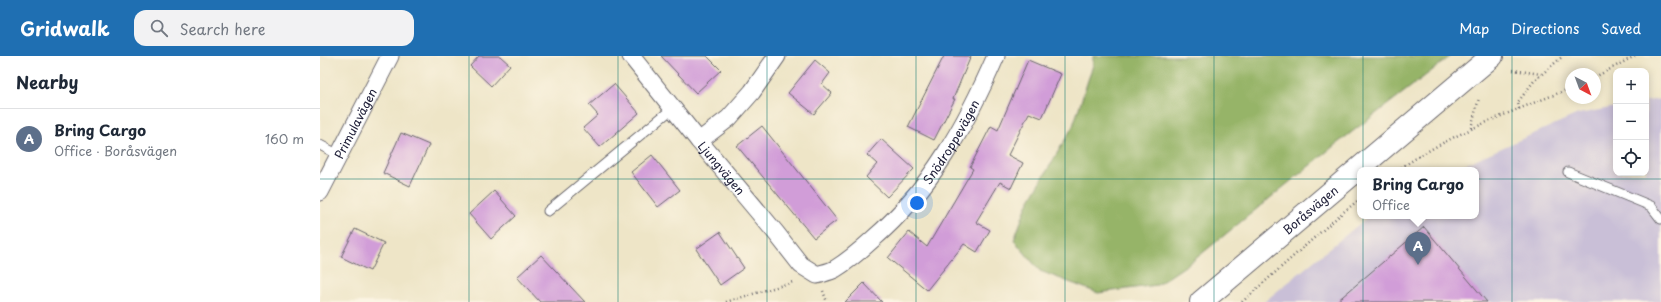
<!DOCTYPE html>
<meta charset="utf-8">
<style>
body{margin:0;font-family:"Playpen Sans",sans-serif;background:#f2f2f3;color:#1f2937}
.controls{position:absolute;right:12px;top:12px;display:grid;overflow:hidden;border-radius:8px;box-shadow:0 2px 10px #0003}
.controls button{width:36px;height:36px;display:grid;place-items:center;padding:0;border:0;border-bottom:1px solid #e0e1e3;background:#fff;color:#1f2937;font:20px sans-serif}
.compass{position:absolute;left:1245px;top:12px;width:36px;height:36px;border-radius:50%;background:#fff;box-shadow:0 2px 10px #0003;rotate:139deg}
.you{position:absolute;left:597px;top:147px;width:14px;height:14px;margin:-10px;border:3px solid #fff;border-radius:50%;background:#1a73e8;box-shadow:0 0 0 6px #1a73e833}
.badge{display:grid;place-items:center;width:26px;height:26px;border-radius:50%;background:#1f6fb2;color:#fff;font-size:13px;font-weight:700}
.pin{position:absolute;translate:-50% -33px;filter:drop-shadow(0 1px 2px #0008)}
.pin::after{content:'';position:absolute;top:21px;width:14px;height:12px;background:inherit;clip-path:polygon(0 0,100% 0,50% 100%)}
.popup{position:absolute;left:1037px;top:111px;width:122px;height:52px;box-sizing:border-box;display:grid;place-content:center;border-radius:8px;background:#fff;filter:drop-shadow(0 1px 3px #0005);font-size:13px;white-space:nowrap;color:#747a83}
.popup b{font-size:15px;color:#1f2937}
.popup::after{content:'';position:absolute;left:50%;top:100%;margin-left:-8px;border:8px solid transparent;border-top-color:#fff}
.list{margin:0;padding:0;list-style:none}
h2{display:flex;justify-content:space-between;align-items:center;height:52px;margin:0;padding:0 16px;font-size:17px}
h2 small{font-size:13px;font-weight:400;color:#747a83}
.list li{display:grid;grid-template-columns:26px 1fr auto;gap:12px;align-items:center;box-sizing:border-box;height:60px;padding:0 16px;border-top:1px solid #e0e1e3}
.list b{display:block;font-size:15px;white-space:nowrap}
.list p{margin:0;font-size:13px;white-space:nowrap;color:#747a83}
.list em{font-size:13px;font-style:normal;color:#747a83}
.icon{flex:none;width:22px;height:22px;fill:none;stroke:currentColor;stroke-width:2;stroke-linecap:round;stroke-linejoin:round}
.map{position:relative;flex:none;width:1341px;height:246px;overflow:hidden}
header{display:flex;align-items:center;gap:24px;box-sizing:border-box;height:56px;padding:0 20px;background:#1f6fb2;color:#fff}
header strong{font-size:19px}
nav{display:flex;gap:22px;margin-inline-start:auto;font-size:14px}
.search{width:280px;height:36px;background:#f2f2f3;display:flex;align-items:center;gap:10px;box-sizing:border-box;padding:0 14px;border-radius:12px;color:#747a83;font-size:15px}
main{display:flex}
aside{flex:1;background:#fff}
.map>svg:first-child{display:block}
</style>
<header>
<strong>Gridwalk</strong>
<div class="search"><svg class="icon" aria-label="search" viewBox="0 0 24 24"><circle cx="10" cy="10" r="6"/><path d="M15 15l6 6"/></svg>Search here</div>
<nav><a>Map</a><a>Directions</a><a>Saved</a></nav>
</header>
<main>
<aside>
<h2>Nearby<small></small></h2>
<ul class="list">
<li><span class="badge" style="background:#5c6f8a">A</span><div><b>Bring Cargo</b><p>Office · Boråsvägen</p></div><em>160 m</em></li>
</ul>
</aside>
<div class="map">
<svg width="1341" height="246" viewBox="0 0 1341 246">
<rect width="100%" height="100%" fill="#fcf5e5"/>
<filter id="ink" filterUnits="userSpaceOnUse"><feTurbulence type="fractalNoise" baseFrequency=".025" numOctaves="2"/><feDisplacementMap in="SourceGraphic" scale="8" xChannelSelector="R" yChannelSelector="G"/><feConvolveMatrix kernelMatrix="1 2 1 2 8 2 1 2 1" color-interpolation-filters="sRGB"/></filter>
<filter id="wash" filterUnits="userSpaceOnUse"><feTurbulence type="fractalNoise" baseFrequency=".012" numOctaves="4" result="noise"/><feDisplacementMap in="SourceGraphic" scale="16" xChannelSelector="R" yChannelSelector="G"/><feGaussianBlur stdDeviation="0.9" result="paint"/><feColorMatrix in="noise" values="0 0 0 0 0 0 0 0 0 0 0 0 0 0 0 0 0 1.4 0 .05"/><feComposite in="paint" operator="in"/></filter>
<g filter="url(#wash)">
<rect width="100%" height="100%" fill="#eee5c7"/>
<path fill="#c9bfd7" d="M1341,43V246H944L1049,160H1156V114H1132L1258,58L1296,51V117H1326V45Z"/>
<path fill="#96b467" stroke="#5c6b51" d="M773,0H1131L1015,89L874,204L837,229L778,237L720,215L694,184L707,149L753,70L773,9Z"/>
<g id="blocks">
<g fill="#d19dd8">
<path d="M159,0H180L190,9L171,30L150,10Z"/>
<path d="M341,0H387L401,14L376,37Z"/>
<path d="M624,0H651L633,43H635L614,84L588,71Z"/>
<path d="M495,4L510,17L502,28L512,37L494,58L468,37Z"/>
<path d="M708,4L741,18L722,62L709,57L688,99L703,107L691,132L680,126L656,166L670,174L657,196L644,188L607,234L568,202L589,176L607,191L653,113L650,111L671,70L678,74Z"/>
<path d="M294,28L319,57L280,91L263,72L278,59L269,49Z"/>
<path d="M442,70L517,164L494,182L417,90Z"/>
<path d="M81,77L109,89L90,130L63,117Z"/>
<path d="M561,83L594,113L567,141L546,121L557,108L547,99Z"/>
<path d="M332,99L360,134L338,151L311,116Z"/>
<path d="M174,135L196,160L171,183L149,158Z"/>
<path d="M1104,171L1167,246H1016Z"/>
<path d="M35,173L64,187L50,215L21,201Z"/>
<path d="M400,176L424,212L400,229L376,193Z"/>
<path d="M221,199L265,246H220L197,221Z"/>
<path d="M544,227L562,246H525Z"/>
</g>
</g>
</g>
<g filter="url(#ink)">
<use href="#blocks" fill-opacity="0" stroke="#69666c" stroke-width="1"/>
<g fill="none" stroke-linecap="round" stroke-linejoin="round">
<g stroke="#69666c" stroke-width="11">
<g id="lane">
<path d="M0,89L19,99"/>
<path d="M1248,116L1331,150L1341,163"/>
<path d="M228,155L353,52"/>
</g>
</g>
<g stroke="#69666c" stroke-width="19">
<g id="street">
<path id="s1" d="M311,0L379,85L456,177L481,209L497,219C503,217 509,216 515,213C528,205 541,194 553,183C610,134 646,69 676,0"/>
<path d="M379,85L409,62L432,36L457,0"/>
<path id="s2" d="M0,136L70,0"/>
</g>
</g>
<g stroke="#69666c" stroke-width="24">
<g id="secondary">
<path id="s3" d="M881,246L1172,0"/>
</g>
</g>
<g stroke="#69666c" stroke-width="2.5" stroke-dasharray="1 3" stroke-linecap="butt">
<path d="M1193,14L1221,18"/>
<path d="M1275,21L1315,0"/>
<path d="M1199,53L1198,46L1214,25L1243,0"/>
<path d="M1151,72L1159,42"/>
<path d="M1078,114C1131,77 1192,56 1251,32"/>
<path d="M503,235L507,246"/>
<path d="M406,246L473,226"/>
<path d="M922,246L1021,158L1040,143"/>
</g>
<use href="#lane" stroke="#fff" stroke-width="9"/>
<use href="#street" stroke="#fff" stroke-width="17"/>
<use href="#secondary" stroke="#fff" stroke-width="22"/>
</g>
</g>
<path fill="none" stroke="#0f766e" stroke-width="1" stroke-opacity="0.55" d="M149,0V246M298,0V246M447,0V246M596,0V246M745,0V246M894,0V246M1043,0V246M1192,0V246M0,123H1341"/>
<g text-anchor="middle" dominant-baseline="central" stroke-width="3" stroke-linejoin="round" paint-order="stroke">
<g font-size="12" fill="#22223b" stroke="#fcf5e5">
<text stroke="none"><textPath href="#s2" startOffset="77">Primulavägen</textPath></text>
<text stroke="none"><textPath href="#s1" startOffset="481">Snödroppevägen</textPath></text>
<text stroke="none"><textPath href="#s1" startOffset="144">Ljungvägen</textPath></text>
<text stroke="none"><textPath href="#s3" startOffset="143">Boråsvägen</textPath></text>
</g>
</g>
</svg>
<div class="controls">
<button>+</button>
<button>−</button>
<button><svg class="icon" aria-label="locate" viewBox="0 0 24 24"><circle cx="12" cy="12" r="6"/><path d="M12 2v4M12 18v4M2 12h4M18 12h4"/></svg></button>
</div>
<svg class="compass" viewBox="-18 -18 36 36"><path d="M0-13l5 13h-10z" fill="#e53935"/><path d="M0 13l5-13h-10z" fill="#747a83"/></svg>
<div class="you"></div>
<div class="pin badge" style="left:1098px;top:209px;background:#5c6f8a">A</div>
<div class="popup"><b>Bring Cargo</b>Office</div>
</div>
</main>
